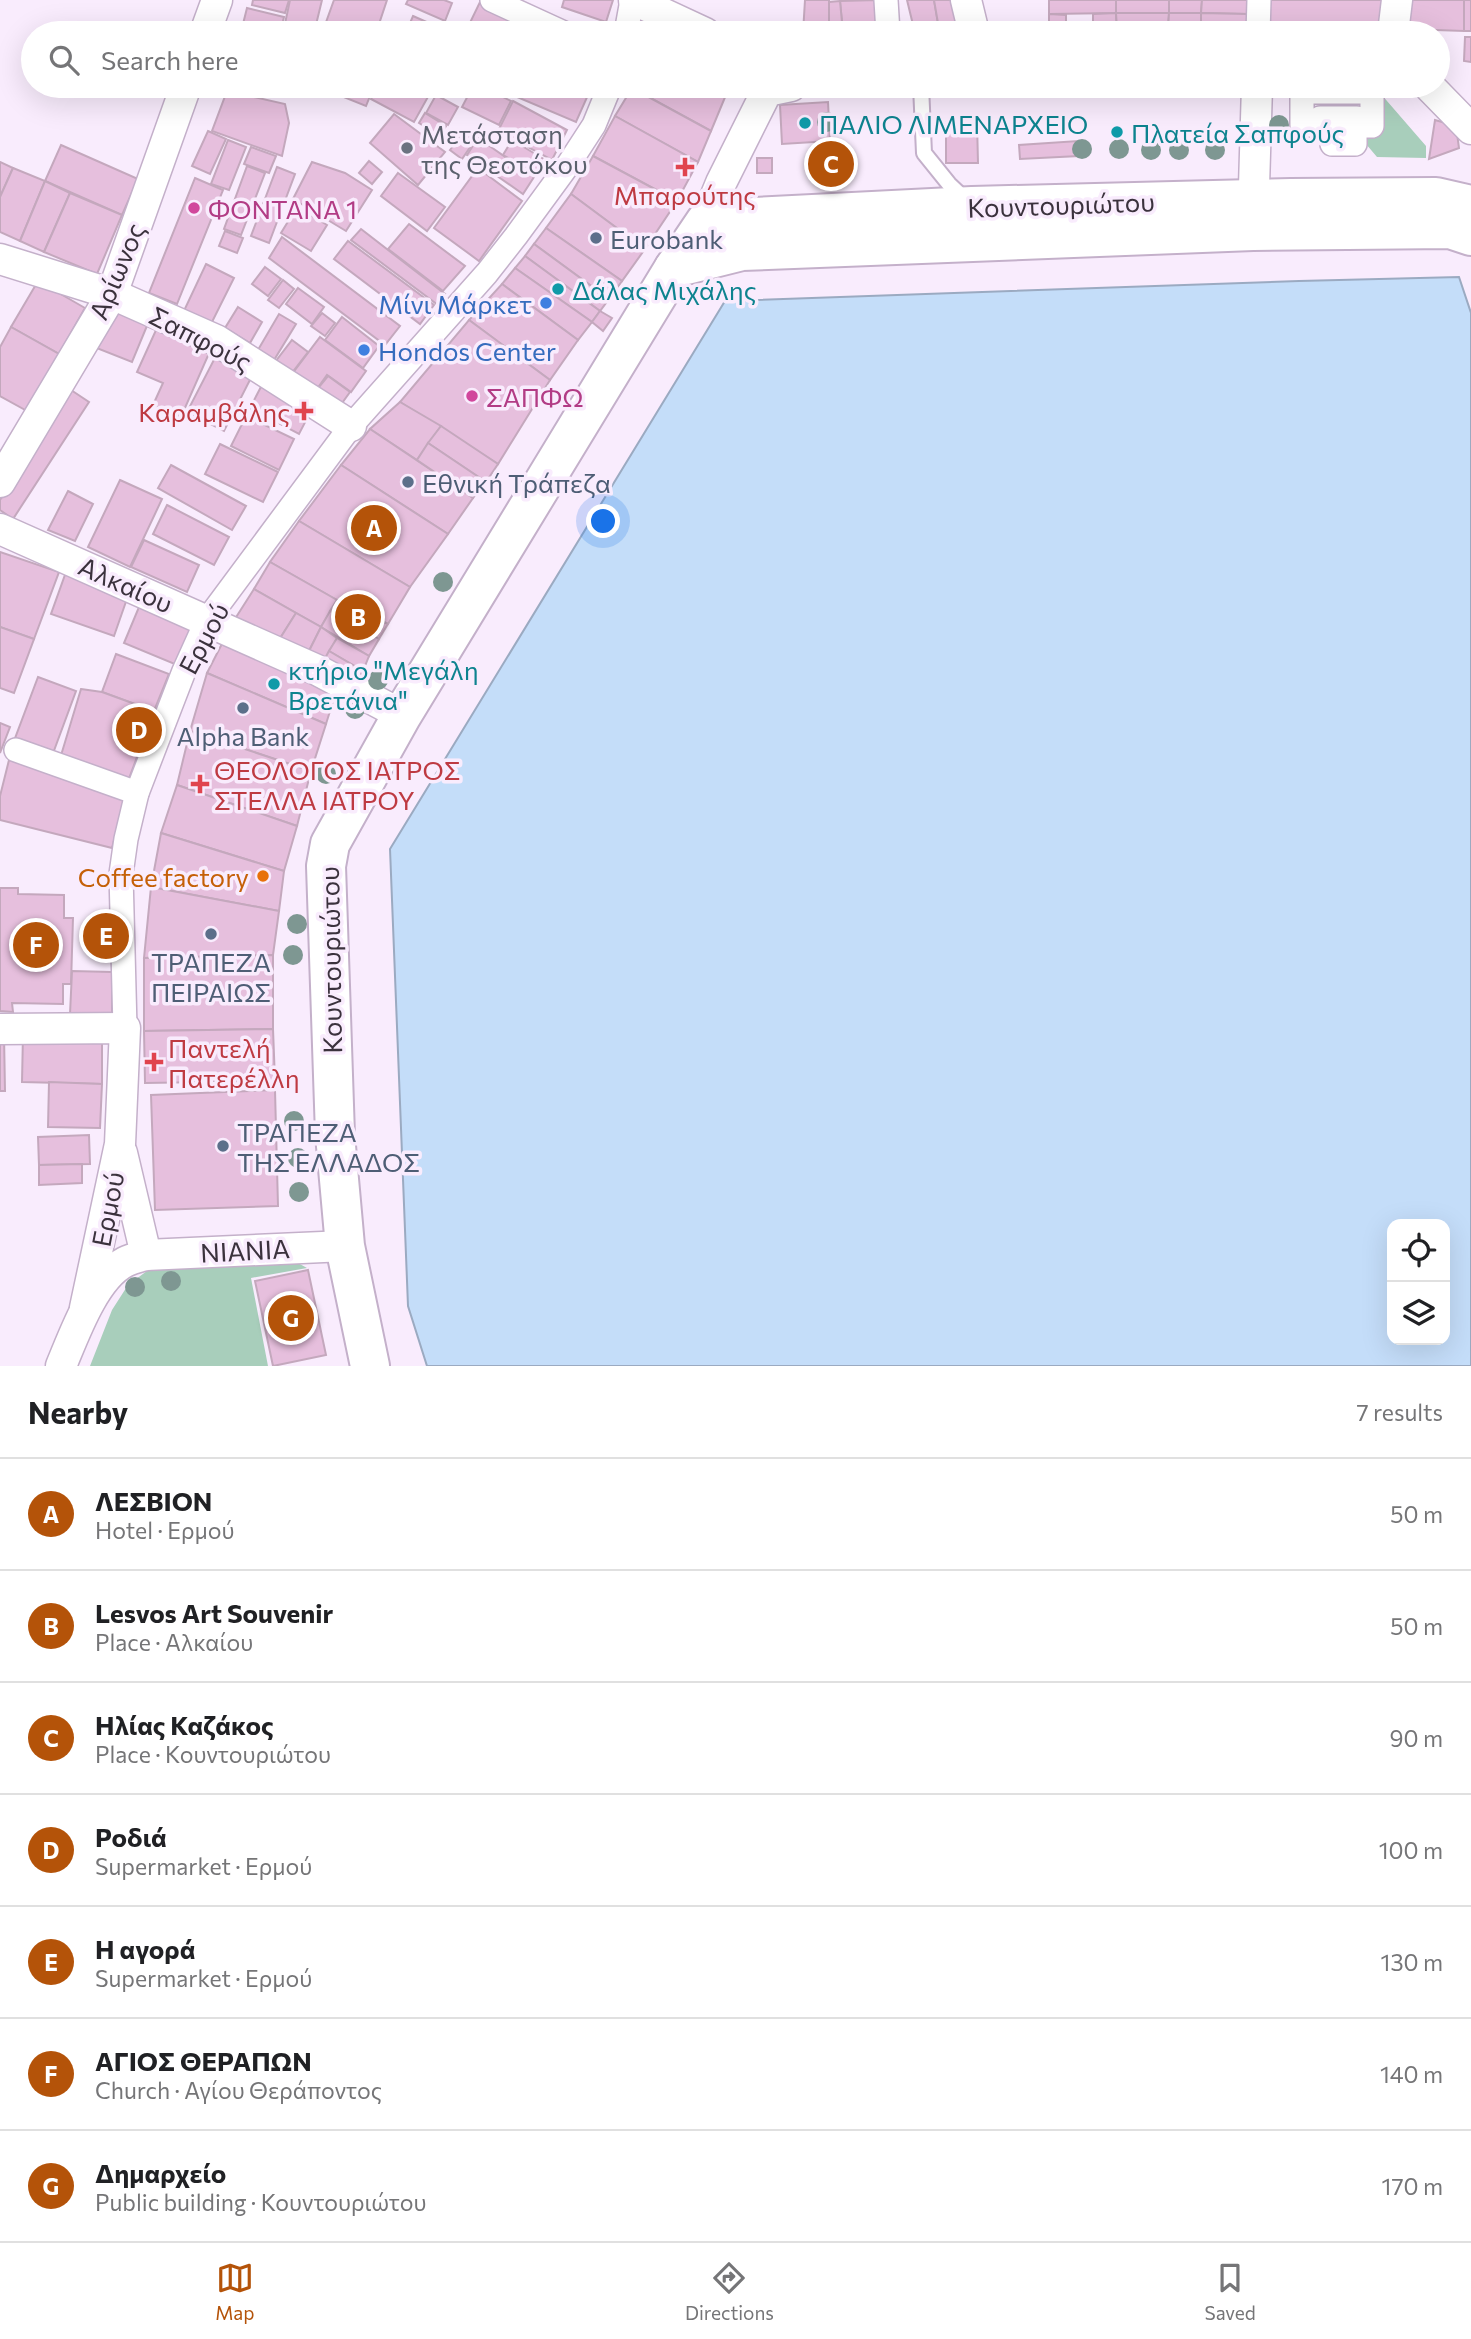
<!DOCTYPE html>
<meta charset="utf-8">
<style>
body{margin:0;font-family:Commissioner,sans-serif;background:#f6f6f6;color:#202124}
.controls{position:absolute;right:21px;bottom:21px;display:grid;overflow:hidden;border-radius:14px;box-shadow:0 7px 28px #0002}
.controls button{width:63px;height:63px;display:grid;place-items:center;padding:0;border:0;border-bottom:2px solid #e0e0e0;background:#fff;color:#202124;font:35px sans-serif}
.you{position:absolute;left:604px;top:522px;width:24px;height:24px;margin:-18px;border:5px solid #fff;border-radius:50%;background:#1a73e8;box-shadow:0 0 0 10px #1a73e833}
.badge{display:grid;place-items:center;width:46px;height:46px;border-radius:50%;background:#b45309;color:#fff;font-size:23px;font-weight:700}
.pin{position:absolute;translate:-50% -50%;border:4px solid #fff;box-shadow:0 2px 7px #0006}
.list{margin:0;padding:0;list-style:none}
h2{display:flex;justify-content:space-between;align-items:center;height:91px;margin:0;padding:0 28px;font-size:30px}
h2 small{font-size:23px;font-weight:400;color:#757577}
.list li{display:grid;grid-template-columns:46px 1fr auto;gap:21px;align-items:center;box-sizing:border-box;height:112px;padding:0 28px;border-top:2px solid #e0e0e0}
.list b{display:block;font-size:26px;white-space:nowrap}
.list p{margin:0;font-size:23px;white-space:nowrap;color:#757577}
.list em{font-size:23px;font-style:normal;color:#757577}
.icon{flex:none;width:38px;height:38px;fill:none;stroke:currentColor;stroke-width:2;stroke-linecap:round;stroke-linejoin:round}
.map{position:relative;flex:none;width:1471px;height:1366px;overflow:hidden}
.search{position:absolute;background:#fff;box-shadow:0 7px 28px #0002;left:21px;right:21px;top:21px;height:77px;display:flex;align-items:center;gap:18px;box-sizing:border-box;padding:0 24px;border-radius:38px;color:#757577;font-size:26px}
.sheet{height:875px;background:#fff}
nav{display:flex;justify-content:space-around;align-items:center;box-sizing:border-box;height:98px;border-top:2px solid #e0e0e0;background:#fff;font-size:19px;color:#757577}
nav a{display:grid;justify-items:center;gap:4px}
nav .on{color:#b45309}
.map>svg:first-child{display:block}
</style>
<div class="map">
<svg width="1471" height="1366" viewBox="0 0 1471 1366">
<rect width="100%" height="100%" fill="#f9ecfd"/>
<g fill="#a8cebb">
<path d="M1297,86H1328V92L1302,91L1301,126L1320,125L1321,118H1357V126H1373L1372,92H1343L1344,86H1374L1426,146V158L1377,157L1366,144H1355V128L1333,127L1332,144L1317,143V131H1297Z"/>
<path d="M298,1263L307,1268L251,1278L268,1366H90L112,1310L128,1285L151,1268Z"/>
</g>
<path fill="#c4ddf9" stroke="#9baac1" stroke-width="2" fill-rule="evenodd" d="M1459,277L1471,313V1366H427L408,1306L390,849L725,301L1299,281ZM1392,1224H1445V1340H1392Z"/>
<g fill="#e6bfdd" stroke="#c4a8bd" stroke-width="2">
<path d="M253,0H289L285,13L252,5Z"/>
<path d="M290,0H322L314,33H283Z"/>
<path d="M334,0H387L376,33H350L325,25Z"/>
<path d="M408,0H444L452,3L445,21L406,4Z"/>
<path d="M564,0H613L606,22L562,7Z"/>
<path d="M805,0H829V33H803Z"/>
<path d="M879,0L882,33H843L840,1Z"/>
<path d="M907,0H934L939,29L915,33Z"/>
<path d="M934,0H966L970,23L939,29Z"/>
<path d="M1049,0H1116V13L1049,14Z"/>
<rect x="1116" y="0" width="53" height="13"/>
<path d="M1169,0H1202L1201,13H1169Z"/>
<path d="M1202,0H1247V14L1201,13Z"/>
<path d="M1265,0H1389L1387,29L1265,24Z"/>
<path d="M1407,0H1464V31L1407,29Z"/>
<rect x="1464" y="0" width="7" height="31"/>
<path d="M840,1L843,33H829V2Z"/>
<path d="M480,2L529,25L525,33H465Z"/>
<path d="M247,8L284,17L280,33L241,32Z"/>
<path d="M1116,13L1117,30H1093V14Z"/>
<path d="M1116,13H1169L1168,29L1117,30Z"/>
<path d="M1169,13H1201V30L1168,29Z"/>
<path d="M1201,13L1247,14V31L1201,30Z"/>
<path d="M1049,14L1066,15V30H1049Z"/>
<path d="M413,16L438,27L435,33H413L407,30Z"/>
<path d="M1465,37H1471V62L1464,61Z"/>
<path d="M327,86H374L366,106L326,90Z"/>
<path d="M378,86H434L414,122L371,99Z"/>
<path d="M473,86H481L511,101L499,125L462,107Z"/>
<path d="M506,86H592L576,122L503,91Z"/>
<path d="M633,86H717L728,90L711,131L632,88Z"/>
<path d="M958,86H980L981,92L959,95Z"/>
<path d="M632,88L711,131L698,162L615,116Z"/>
<path d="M227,91L285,104L289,123L282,156L212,131Z"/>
<path d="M436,95L458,107L448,125L426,113Z"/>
<path d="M513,101L567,130L552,160L498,131Z"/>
<path d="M828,102L830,141L782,144L780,105Z"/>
<path d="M425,113L446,126L440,136L419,123Z"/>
<path d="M394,114L445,152L418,185L370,143Z"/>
<path d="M615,116L698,162L677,201L593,156Z"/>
<path d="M1435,120L1456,126L1459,148L1429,159Z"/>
<path d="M946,122H977L978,163H946Z"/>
<path d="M208,131L226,139L210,174L192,166Z"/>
<path d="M464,132L475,140L462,159L450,150Z"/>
<path d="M478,138L534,177L523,194L467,155Z"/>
<path d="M228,140L246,147L229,190L211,184Z"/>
<path d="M512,140L547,161L538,175L503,155Z"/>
<path d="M1078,141L1079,156L1020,159L1019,145Z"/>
<path d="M61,145L138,179L122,215L45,181Z"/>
<path d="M251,147L276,156L269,173L244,164Z"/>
<path d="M593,156L677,201L645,249L571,194Z"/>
<rect x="757" y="158" width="15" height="15"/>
<path d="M369,161L382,172L372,184L359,173Z"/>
<path d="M0,162L13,168L0,197Z"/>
<path d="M312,162L345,173L372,190L346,231L293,199Z"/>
<path d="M247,166L265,173L241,235L224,229Z"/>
<path d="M277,167L295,174L269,243L251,236Z"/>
<path d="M13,168L45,181L20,241L0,232V197Z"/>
<path d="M478,168L522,201L479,261L434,228Z"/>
<path d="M398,173L445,207L427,231L381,196Z"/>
<path d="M195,178L223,190L177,304L149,293Z"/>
<path d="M45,181L70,193L44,252L20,241Z"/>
<path d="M70,193L122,215L97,274L44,252Z"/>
<path d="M571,194L645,249L622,281L546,228Z"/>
<path d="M297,207L327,225L311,251L281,233Z"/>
<path d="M409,224L465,266L443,291L388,249Z"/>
<path d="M546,228L622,281L609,299L534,244Z"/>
<path d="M361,229L445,294L438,305L351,240Z"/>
<path d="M225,231L243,238L237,253L219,246Z"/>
<path d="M282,237L400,326L385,345L269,258Z"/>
<path d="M348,241L434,305L420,324L334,259Z"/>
<path d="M534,244L609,299L600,311L525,256Z"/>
<path d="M525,256L600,311L592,322L515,268Z"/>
<path d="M206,264L234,278L209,328L182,315Z"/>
<path d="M265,267L281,279L268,296L252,284Z"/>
<path d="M515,268L592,322L578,340L502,284Z"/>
<path d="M283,280L294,289L279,308L268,300Z"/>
<path d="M38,281L85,308L59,354L11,327Z"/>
<path d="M502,284L578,340L550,380L469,320Z"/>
<path d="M298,288L324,307L312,324L286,304Z"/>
<path d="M110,306L149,321L132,362L94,347Z"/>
<path d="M238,307L262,322L250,343L225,328Z"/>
<path d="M600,311L612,318L603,331L592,322Z"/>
<path d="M322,313L335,323L325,336L311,326Z"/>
<path d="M279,314L296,324L271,365L255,355Z"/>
<path d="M342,317L379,346L363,368L325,340Z"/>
<path d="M161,319L214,342L181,417L153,405L163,383L137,372Z"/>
<path d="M469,320L550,380L498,464L400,402Z"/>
<path d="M11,327L59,354L27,411L0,396V347Z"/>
<path d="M320,337L366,371L351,392L327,375L312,396L289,378Z"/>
<path d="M292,340L308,352L288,378L272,366Z"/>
<path d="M219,350L256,368L224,431L187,412Z"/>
<path d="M328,376L350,392L337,410L314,393Z"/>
<path d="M265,379L314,405L299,434L250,408Z"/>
<path d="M71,390L89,402L13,519L0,510V500Z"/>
<path d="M400,402L441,426L417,460L370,429Z"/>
<path d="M246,416L294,439L279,470L231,446Z"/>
<path d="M441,426L498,464L486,482L428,443Z"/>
<path d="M370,429L473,498L448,534L341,465Z"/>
<path d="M428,443L486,482L473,498L417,460Z"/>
<path d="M220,444L278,472L263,502L205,474Z"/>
<path d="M171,465L246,506L232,530L158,488Z"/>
<path d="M341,465L448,534L410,587L299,521Z"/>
<path d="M120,480L162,499L130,567L88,547Z"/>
<path d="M68,491L93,504L75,541L48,530Z"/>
<path d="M167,505L229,537L214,565L153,534Z"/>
<path d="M299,521L410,587L388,624L337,600L270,562Z"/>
<path d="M144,540L199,565L187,592L131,567Z"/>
<path d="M0,552L59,572L34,639L0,627Z"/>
<path d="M270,562L337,600L321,627L254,589Z"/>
<path d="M66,572L129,593L114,636L51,614Z"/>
<path d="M254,589L296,613L279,640L233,622Z"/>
<path d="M337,600L388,624L379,639L330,611Z"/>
<path d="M139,607L192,627L177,665L124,643Z"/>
<path d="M330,611L379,639L369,656L321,627Z"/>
<path d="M296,613L321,627L306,657L279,640Z"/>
<path d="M0,627L34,639L14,693L0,688Z"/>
<path d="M321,627L337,638L322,664L306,657Z"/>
<path d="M227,634L335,695L326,724L207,673Z"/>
<path d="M337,638L369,656L363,671L329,651Z"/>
<path d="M329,651L363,671L357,683L322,664Z"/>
<path d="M116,654L169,674L154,711L102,692Z"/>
<path d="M207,673L326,724L311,771L190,731Z"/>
<path d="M38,677L76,691L52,756L14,741Z"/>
<path d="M81,689L102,692L154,711L127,784L59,762Z"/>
<path d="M0,723L10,727L0,753Z"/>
<path d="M190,731L311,771L297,826L177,785Z"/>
<path d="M9,760L127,790L112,848L0,820V796Z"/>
<path d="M177,785L297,826L284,871L161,833Z"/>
<path d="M161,833L284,871L279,911L151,887Z"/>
<path d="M151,887L279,911L273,955L144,958Z"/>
<path d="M0,888H18V894L64,895V918H73L71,984H63V1004L12,1003L13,1012L0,1011Z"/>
<path d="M273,955V1029L144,1031V958Z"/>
<path d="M72,971L112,972V1015L70,1014Z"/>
<path d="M273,1029L275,1081L145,1083L144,1031Z"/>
<path d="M23,1034L102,1036V1084L22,1082Z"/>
<path d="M0,1035H4L5,1091H0Z"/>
<path d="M49,1082L102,1084L100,1128L48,1127Z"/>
<path d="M275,1090L278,1206L155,1210L151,1095Z"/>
<path d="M89,1135L90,1164L39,1165L38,1137Z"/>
<path d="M82,1164V1183L39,1185V1165Z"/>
<path d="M308,1270L326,1355L273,1366L255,1281Z"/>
</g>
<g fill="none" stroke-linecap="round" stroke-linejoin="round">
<g stroke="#c4b0ca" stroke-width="18">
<path id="service" d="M921,86L924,153L949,184L966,200"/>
</g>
<g stroke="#c4b0ca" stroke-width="26">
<g id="pedestrian">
<path d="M492,0L564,33"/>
<path d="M886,0L888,33"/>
<path d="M626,33L632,0"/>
<path d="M1258,33L1259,0"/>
<path d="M1302,92H1372V126H1357V118H1320V125H1302Z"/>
<path d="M1333,127L1355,128V144H1332Z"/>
<path d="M16,750L137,793"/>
<path d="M125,1028L121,874L126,839L137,793L184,671L207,620L351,426L487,273L516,236L568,165L594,125L610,86"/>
</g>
</g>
<g stroke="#c4b0ca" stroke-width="33">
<g id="minor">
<path d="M634,0L705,33"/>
<path d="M966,0L974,33"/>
<path d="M205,33L217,0"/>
<path d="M1393,33L1397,0"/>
<path d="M1429,86L1471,129"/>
<path d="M1253,220L1257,86"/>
<path d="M705,222L721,183L767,91L791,86"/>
<path d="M0,259L112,294L216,340L351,426"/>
<path d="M0,482L112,294L186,86"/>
<path d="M0,529L317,670L402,715"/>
<path d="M0,1029L125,1028L120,1144L85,1308"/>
<path d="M122,1153L146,1255"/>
<path d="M61,1366C74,1335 94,1278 125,1262C131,1259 139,1257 146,1255L345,1246"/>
</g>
</g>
<g stroke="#c4b0ca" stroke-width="42">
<g id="primary">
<path d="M674,268L742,251L1253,231L1450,229L1471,236"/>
<path d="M370,1366L345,1246L335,1135L326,866L330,844L402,715L674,268L705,222L755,217L972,206L1291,198L1436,197L1471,205"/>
</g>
</g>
<use href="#service" stroke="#fff" stroke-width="14"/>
<use href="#pedestrian" stroke="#fff" stroke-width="23"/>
<use href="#minor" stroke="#fff" stroke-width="30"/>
<use href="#primary" stroke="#fff" stroke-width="38"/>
</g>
<g fill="#7e9792">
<circle cx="827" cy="122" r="10"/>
<circle cx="1279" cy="125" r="10"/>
<circle cx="1082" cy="149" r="10"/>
<circle cx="1119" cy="149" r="10"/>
<circle cx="1151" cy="150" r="10"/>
<circle cx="1179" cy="150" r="10"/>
<circle cx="1215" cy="150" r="10"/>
<circle cx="839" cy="167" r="10"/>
<circle cx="443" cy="582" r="10"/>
<circle cx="378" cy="680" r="10"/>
<circle cx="355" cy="709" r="10"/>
<circle cx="326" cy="774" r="10"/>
<circle cx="297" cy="924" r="10"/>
<circle cx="293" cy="955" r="10"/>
<circle cx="294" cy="1121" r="10"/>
<circle cx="298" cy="1158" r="10"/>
<circle cx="299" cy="1192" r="10"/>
<circle cx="171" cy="1281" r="10"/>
<circle cx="135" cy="1287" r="10"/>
</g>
<g fill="#0f9aa8" stroke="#f9ecfd" stroke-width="2.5">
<circle cx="805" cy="123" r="7"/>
<circle cx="1117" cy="132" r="7"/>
<circle cx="558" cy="289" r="7"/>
<circle cx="274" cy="684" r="7"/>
</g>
<circle fill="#6b7280" stroke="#f9ecfd" stroke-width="2.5" cx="407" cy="148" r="7"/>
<g fill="#e0444e" stroke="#f9ecfd" stroke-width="2.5">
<path d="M681.5 156.5h7v7h7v7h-7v7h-7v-7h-7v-7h7z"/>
<path d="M300.5 400.5h7v7h7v7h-7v7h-7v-7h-7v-7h7z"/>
<path d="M196.5 773.5h7v7h7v7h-7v7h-7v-7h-7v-7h7z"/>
<path d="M150.5 1051.5h7v7h7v7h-7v7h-7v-7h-7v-7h7z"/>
</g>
<g fill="#d1479c" stroke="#f9ecfd" stroke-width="2.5">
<circle cx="194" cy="208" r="7"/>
<circle cx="472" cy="396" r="7"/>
</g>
<g fill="#5c6f8a" stroke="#f9ecfd" stroke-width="2.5">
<circle cx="596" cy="238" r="7"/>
<circle cx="408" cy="482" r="7"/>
<circle cx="243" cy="708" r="7"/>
<circle cx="211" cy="934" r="7"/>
<circle cx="223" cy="1146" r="7"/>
</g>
<g fill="#3f7fe0" stroke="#f9ecfd" stroke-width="2.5">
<circle cx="546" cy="303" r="7"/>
<circle cx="364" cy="350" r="7"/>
</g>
<circle fill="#e8710a" stroke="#f9ecfd" stroke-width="2.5" cx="263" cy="876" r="7"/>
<g text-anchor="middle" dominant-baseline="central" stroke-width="7" stroke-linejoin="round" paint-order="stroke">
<g font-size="26" fill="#0d838f" stroke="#f9ecfd" text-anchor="start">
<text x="819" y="123">ΠΑΛΙΟ ΛΙΜΕΝΑΡΧΕΙΟ</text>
<text x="1131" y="132">Πλατεία Σαπφούς</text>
<text x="572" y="289">Δάλας Μιχάλης</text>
<text x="288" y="669">κτήριο "Μεγάλη<tspan x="288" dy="30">Βρετάνια"</tspan></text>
</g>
<g font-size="26" fill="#5b616d" stroke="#f9ecfd" text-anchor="start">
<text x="421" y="133">Μετάσταση<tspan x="421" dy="30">της Θεοτόκου</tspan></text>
</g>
<g font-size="26" fill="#be3a42" stroke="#f9ecfd" text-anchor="start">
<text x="685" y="194" text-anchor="middle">Μπαρούτης</text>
<text x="290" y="411" text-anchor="end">Καραμβάλης</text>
<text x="214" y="769">ΘΕΟΛΟΓΟΣ ΙΑΤΡΟΣ<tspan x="214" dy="30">ΣΤΕΛΛΑ ΙΑΤΡΟΥ</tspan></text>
<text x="168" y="1047">Παντελή<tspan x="168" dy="30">Πατερέλλη</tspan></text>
</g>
<g font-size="26" fill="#3b323d" stroke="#f9ecfd">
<text transform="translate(1061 204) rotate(-2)">Κουντουριώτου</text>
<text transform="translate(116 271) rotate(-67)">Αρίωνος</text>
<text transform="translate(201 338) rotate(27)">Σαπφούς</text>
<text transform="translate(126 584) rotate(24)">Αλκαίου</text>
<text transform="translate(203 638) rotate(-62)">Ερμού</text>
<text transform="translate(330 960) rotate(-91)">Κουντουριώτου</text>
<text transform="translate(107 1209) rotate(-79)">Ερμού</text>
<text transform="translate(245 1250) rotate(-3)">NIANIA</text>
</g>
<g font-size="26" fill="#b23c85" stroke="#f9ecfd" text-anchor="start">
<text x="208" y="208">ΦΟΝΤΑΝΑ 1</text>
<text x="486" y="396">ΣΑΠΦΩ</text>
</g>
<g font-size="26" fill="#4e5e75" stroke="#f9ecfd" text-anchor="start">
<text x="610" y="238">Eurobank</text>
<text x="422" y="482">Εθνική Τράπεζα</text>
<text x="243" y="735" text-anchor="middle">Alpha Bank</text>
<text x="211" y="961" text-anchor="middle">ΤΡΑΠΕΖΑ<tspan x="211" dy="30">ΠΕΙΡΑΙΩΣ</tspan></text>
<text x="237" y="1131">ΤΡΑΠΕΖΑ<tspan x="237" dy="30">ΤΗΣ ΕΛΛΑΔΟΣ</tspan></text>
</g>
<g font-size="26" fill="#366cbe" stroke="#f9ecfd" text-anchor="end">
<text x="532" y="303">Μίνι Μάρκετ</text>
<text x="378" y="350" text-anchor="start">Hondos Center</text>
</g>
<g font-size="26" fill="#c56008" stroke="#f9ecfd" text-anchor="end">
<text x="249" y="876">Coffee factory</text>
</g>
</g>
</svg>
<div class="controls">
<button><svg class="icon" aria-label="locate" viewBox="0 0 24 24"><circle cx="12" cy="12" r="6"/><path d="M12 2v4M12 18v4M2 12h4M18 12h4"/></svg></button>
<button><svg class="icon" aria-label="layers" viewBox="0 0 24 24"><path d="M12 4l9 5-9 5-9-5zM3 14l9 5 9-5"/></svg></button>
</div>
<div class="you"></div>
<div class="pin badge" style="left:374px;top:528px">A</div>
<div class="pin badge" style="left:358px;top:617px">B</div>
<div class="pin badge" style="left:831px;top:164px">C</div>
<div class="pin badge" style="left:139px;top:730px">D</div>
<div class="pin badge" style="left:106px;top:936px">E</div>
<div class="pin badge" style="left:36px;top:945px">F</div>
<div class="pin badge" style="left:291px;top:1318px">G</div>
<div class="search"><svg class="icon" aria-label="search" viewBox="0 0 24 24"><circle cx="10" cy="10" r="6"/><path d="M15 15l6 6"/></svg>Search here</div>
</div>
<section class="sheet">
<h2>Nearby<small>7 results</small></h2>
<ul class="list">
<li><span class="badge">A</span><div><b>ΛΕΣΒΙΟΝ</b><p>Hotel · Ερμού</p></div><em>50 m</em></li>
<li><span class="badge">B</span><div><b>Lesvos Art Souvenir</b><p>Place · Αλκαίου</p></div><em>50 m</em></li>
<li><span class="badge">C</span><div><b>Ηλίας Καζάκος</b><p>Place · Κουντουριώτου</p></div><em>90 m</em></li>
<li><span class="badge">D</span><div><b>Ροδιά</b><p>Supermarket · Ερμού</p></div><em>100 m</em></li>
<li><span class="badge">E</span><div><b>Η αγορά</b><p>Supermarket · Ερμού</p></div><em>130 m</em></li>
<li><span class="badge">F</span><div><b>ΑΓΙΟΣ ΘΕΡΑΠΩΝ</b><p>Church · Αγίου Θεράποντος</p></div><em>140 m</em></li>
<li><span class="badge">G</span><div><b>Δημαρχείο</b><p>Public building · Κουντουριώτου</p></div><em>170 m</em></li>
</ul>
</section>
<nav>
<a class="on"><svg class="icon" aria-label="map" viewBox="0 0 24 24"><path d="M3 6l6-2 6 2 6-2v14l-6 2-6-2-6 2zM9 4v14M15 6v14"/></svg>Map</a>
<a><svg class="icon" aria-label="directions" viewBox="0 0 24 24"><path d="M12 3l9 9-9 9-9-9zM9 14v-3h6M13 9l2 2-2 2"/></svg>Directions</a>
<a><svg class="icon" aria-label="saved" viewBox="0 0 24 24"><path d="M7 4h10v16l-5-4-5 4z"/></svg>Saved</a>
</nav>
